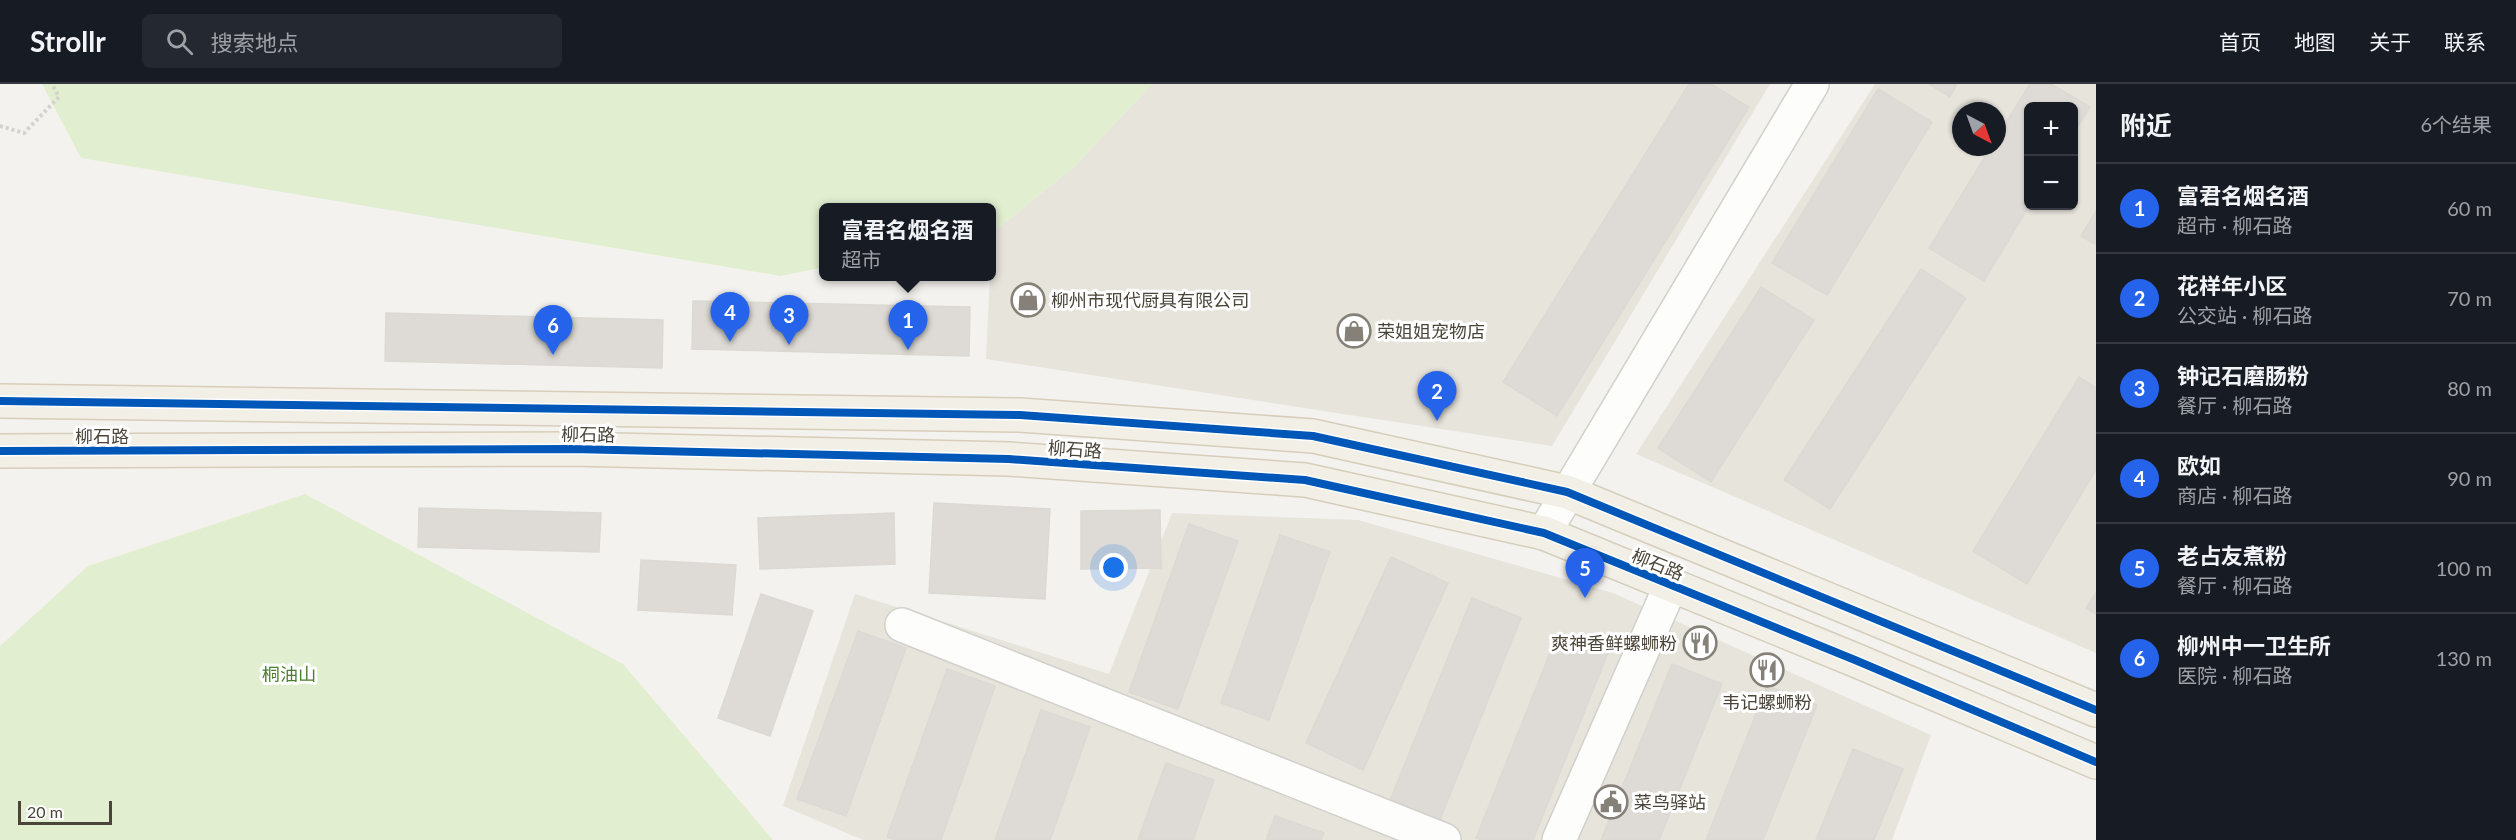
<!DOCTYPE html>
<html lang="zh">
<meta charset="utf-8">
<style>
body{margin:0;font-family:Lato,"Noto Sans SC",sans-serif;background:#242831;color:#f1f3f6}
.controls{position:absolute;right:18px;top:18px;display:grid;overflow:hidden;border-radius:9px;box-shadow:0 2px 4px #0004}
.controls button{width:54px;height:54px;display:grid;place-items:center;padding:0;border:0;border-bottom:2px solid #363941;background:#171b24;color:#f1f3f6;font:30px sans-serif}
.compass{position:absolute;left:1952px;top:18px;width:54px;height:54px;border-radius:50%;background:#171b24;box-shadow:0 2px 4px #0004;rotate:139deg}
.scale{position:absolute;left:18px;bottom:15px;width:94px;box-sizing:border-box;padding-left:6px;border:3px solid #4b4439;border-top:0;font-size:16px;line-height:21px;white-space:nowrap;color:#4b4439;-webkit-text-stroke:4px #fff;paint-order:stroke}
.you{position:absolute;left:1114px;top:484px;width:21px;height:21px;margin:-15px;border:4px solid #fff;border-radius:50%;background:#1a73e8;box-shadow:0 0 0 9px #1a73e833}
.badge{display:grid;place-items:center;width:39px;height:39px;border-radius:50%;background:#2563eb;color:#fff;font-size:20px;font-weight:700}
.pin{position:absolute;translate:-50% -50px;filter:drop-shadow(0 2px 3px #0008)}
.pin::after{content:'';position:absolute;top:32px;width:21px;height:18px;background:inherit;clip-path:polygon(0 0,100% 0,50% 100%)}
.popup{position:absolute;left:819px;top:119px;width:177px;height:78px;box-sizing:border-box;display:grid;place-content:center;border-radius:9px;background:#171b24;filter:drop-shadow(0 2px 4px #0005);font-size:20px;white-space:nowrap;color:#9ea1a6}
.popup b{font-size:22px;color:#f1f3f6}
.popup::after{content:'';position:absolute;left:50%;top:100%;margin-left:-12px;border:12px solid transparent;border-top-color:#171b24}
.list{margin:0;padding:0;list-style:none}
h2{display:flex;justify-content:space-between;align-items:center;height:78px;margin:0;padding:0 24px;font-size:26px}
h2 small{font-size:20px;font-weight:400;color:#9ea1a6}
.list li{display:grid;grid-template-columns:39px 1fr auto;gap:18px;align-items:center;box-sizing:border-box;height:90px;padding:0 24px;border-top:2px solid #363941}
.list b{display:block;font-size:22px;white-space:nowrap}
.list p{margin:0;font-size:20px;white-space:nowrap;color:#9ea1a6}
.list em{font-size:20px;font-style:normal;color:#9ea1a6}
.icon{flex:none;width:33px;height:33px;fill:none;stroke:currentColor;stroke-width:2;stroke-linecap:round;stroke-linejoin:round}
.map{position:relative;flex:none;width:2096px;height:756px;overflow:hidden}
header{display:flex;align-items:center;gap:36px;box-sizing:border-box;height:84px;padding:0 30px;background:#171b24;border-bottom:2px solid #363941}
header strong{font-size:28px}
nav{display:flex;gap:33px;margin-inline-start:auto;font-size:21px}
.search{width:420px;height:54px;background:#242831;display:flex;align-items:center;gap:15px;box-sizing:border-box;padding:0 21px;border-radius:9px;color:#9ea1a6;font-size:22px}
main{display:flex}
aside{flex:1;background:#171b24}
.map>svg:first-child{display:block}
</style>
<header>
<strong>Strollr</strong>
<div class="search"><svg class="icon" aria-label="search" viewBox="0 0 24 24"><circle cx="10" cy="10" r="6"/><path d="M15 15l6 6"/></svg>搜索地点</div>
<nav><a>首页</a><a>地图</a><a>关于</a><a>联系</a></nav>
</header>
<main>
<div class="map">
<svg width="2096" height="756" viewBox="0 0 2096 756">
<rect width="100%" height="100%" fill="#f4f2ee"/>
<g fill="#e7e4dc" fill-rule="evenodd">
<path d="M1152,0H1770L1552,362L986,275L992,149L1073,84Z"/>
<path d="M1875,0H2096V569L1636,370ZM2028,22H2074V122H2028ZM1961,27H1997V63H1961Z"/>
<path d="M1172,429L1358,436L1613,509L1931,651L1892,756H863L783,722L855,510L1109,590Z"/>
</g>
<g fill="#e1eecf">
<path d="M42,0H1152L1073,84L992,149V124H824V183L781,192L81,74Z"/>
<path d="M305,410L623,580L773,756H0V562L88,482Z"/>
</g>
<g fill="#dedbd6" stroke="#dcd9d4" stroke-width="1.5">
<path d="M1689,0H1711L1749,23L1557,332L1503,298Z"/>
<path d="M1929,0H1957L1950,13Z"/>
<path d="M2030,0H2051L2090,23L2074,49V22H2028L2029,122L1984,197L1929,164L1991,63H1997V53Z"/>
<path d="M1878,5L1932,38L1827,211L1772,179Z"/>
<path d="M2096,127V161L2081,152Z"/>
<path d="M1921,185L1966,214L1830,425L1784,396Z"/>
<path d="M1761,203L1814,236L1711,398L1658,364Z"/>
<path d="M693,217L970,223L969,272L692,265Z"/>
<path d="M386,229L663,236L662,284L385,277Z"/>
<path d="M2079,293L2096,304V386L2027,500L1973,467Z"/>
<path d="M934,419L1050,425L1045,515L929,509Z"/>
<path d="M419,424L601,429L599,468L418,463Z"/>
<path d="M1160,426L1161,484L1081,485V427Z"/>
<path d="M894,429L895,480L760,485L758,434Z"/>
<path d="M1189,440L1238,457L1178,625L1129,608Z"/>
<path d="M1280,451L1330,468L1269,636L1221,619Z"/>
<path d="M1391,473L1448,499L1363,686L1306,659Z"/>
<path d="M641,476L736,481L732,531L638,526Z"/>
<path d="M2096,508V530L2086,524Z"/>
<path d="M761,510L813,527L770,652L718,634Z"/>
<path d="M1472,514L1521,534L1439,738L1389,719Z"/>
<path d="M858,547L906,564L846,732L797,715Z"/>
<path d="M1558,549L1608,569L1533,756H1481L1476,754Z"/>
<path d="M1672,580L1722,600L1659,756H1601Z"/>
<path d="M947,585L995,602L941,756H895L887,753Z"/>
<path d="M1767,602L1817,621L1763,756H1706Z"/>
<path d="M1041,626L1090,643L1050,756H995Z"/>
<path d="M1853,665L1903,685L1874,756H1816Z"/>
<path d="M1166,679L1214,696L1193,756H1138Z"/>
<path d="M1275,732L1324,749L1321,756H1266Z"/>
</g>
<g fill="none" stroke-linecap="round" stroke-linejoin="round">
<g stroke="#d2d0cb" stroke-width="36">
<g id="minor">
<path d="M1544,449L1812,0"/>
<path d="M902,541L1444,756"/>
<path d="M1559,756L1671,501"/>
</g>
</g>
<g stroke="#d6cebb" stroke-width="36">
<g id="major">
<path d="M0,317L1020,331L1313,352L1567,408L2096,626"/>
<path d="M0,367L572,365L1009,375L1305,396L1544,449L1855,576L2096,678"/>
</g>
</g>
<path stroke="#d3d2cc" stroke-width="4" stroke-dasharray="3 3" stroke-linecap="butt" d="M0,42L24,49L59,13L52,0"/>
<use href="#minor" stroke="#fdfdfc" stroke-width="33"/>
<use href="#major" stroke="#f2efe6" stroke-width="33"/>
<g stroke="#fff" stroke-width="11">
<g id="cycleway">
<path d="M0,317L1020,331L1313,352L1567,408L2096,626"/>
<path d="M0,367L572,365L1009,375L1305,396L1544,449L1855,576L2096,678"/>
</g>
</g>
<use href="#cycleway" stroke="#0057b8" stroke-width="8"/>
</g>
<defs>
<g id="shop-ring" transform="scale(1.725)"><circle r="9.5" fill="#fff" stroke="#868178" stroke-width="1.5"/><path d="M-5-2.5h2.3a2.7 3.5 0 0 1 5.4 0H5L5.5 6h-11ZM-1.5-2.5h3a1.5 2.3 0 0 0-3 0Z" fill="#868178"/></g>
<g id="restaurant-ring" transform="scale(1.725)"><circle r="9.5" fill="#fff" stroke="#868178" stroke-width="1.5"/><path d="M-5-6h1v4h1v-4h1v4h1v-4h1v5L-1.5 .5V6h-2V.5L-5-1ZM5-6V6H3V1.5H1.5Q1.5-4 5-6Z" fill="#868178"/></g>
<g id="civic-ring" transform="scale(1.725)"><circle r="9.5" fill="#fff" stroke="#868178" stroke-width="1.5"/><path d="M-.6-6.5H3V-4.5H.6V-3L4-1V1h2V6H-6V1h2V-1L-.6-3ZM-1.2 2.5V6h2.4V2.5Z" fill="#868178"/></g>
</defs>
<g fill-rule="evenodd">
<use href="#shop-ring" x="1028" y="216"/>
<use href="#shop-ring" x="1354" y="247"/>
<use href="#restaurant-ring" x="1700" y="559"/>
<use href="#restaurant-ring" x="1767" y="586"/>
<use href="#civic-ring" x="1611" y="718"/>
</g>
<g text-anchor="middle" dominant-baseline="central" stroke-width="6" stroke-linejoin="round" paint-order="stroke">
<g font-size="18" fill="#4b4439" stroke="#fff" text-anchor="start">
<text x="1051" y="216">柳州市现代厨具有限公司</text>
<text x="1377" y="247">荣姐姐宠物店</text>
<text x="1677" y="559" text-anchor="end">爽神香鲜螺蛳粉</text>
<text x="1767" y="618" text-anchor="middle">韦记螺蛳粉</text>
<text x="1634" y="718">菜鸟驿站</text>
</g>
<g font-size="18" fill="#4b4439" stroke="#fff">
<text transform="translate(588 350) rotate(1)">柳石路</text>
<text x="102" y="352">柳石路</text>
<text transform="translate(1075 365) rotate(4)">柳石路</text>
<text transform="translate(1658 480) rotate(22)">柳石路</text>
</g>
<g font-size="18" fill="#4a7f2a" stroke="#fff">
<text x="289" y="590">桐油山</text>
</g>
</g>
</svg>
<div class="controls">
<button>+</button>
<button>−</button>
</div>
<svg class="compass" viewBox="-18 -18 36 36"><path d="M0-13l5 13h-10z" fill="#e53935"/><path d="M0 13l5-13h-10z" fill="#9ea1a6"/></svg>
<div class="scale">20 m</div>
<div class="you"></div>
<div class="pin badge" style="left:908px;top:266px">1</div>
<div class="popup"><b>富君名烟名酒</b>超市</div>
<div class="pin badge" style="left:1437px;top:337px">2</div>
<div class="pin badge" style="left:789px;top:261px">3</div>
<div class="pin badge" style="left:730px;top:258px">4</div>
<div class="pin badge" style="left:1585px;top:514px">5</div>
<div class="pin badge" style="left:553px;top:271px">6</div>
</div>
<aside>
<h2>附近<small>6个结果</small></h2>
<ul class="list">
<li><span class="badge">1</span><div><b>富君名烟名酒</b><p>超市 · 柳石路</p></div><em>60 m</em></li>
<li><span class="badge">2</span><div><b>花样年小区</b><p>公交站 · 柳石路</p></div><em>70 m</em></li>
<li><span class="badge">3</span><div><b>钟记石磨肠粉</b><p>餐厅 · 柳石路</p></div><em>80 m</em></li>
<li><span class="badge">4</span><div><b>欧如</b><p>商店 · 柳石路</p></div><em>90 m</em></li>
<li><span class="badge">5</span><div><b>老占友煮粉</b><p>餐厅 · 柳石路</p></div><em>100 m</em></li>
<li><span class="badge">6</span><div><b>柳州中一卫生所</b><p>医院 · 柳石路</p></div><em>130 m</em></li>
</ul>
</aside>
</main>
